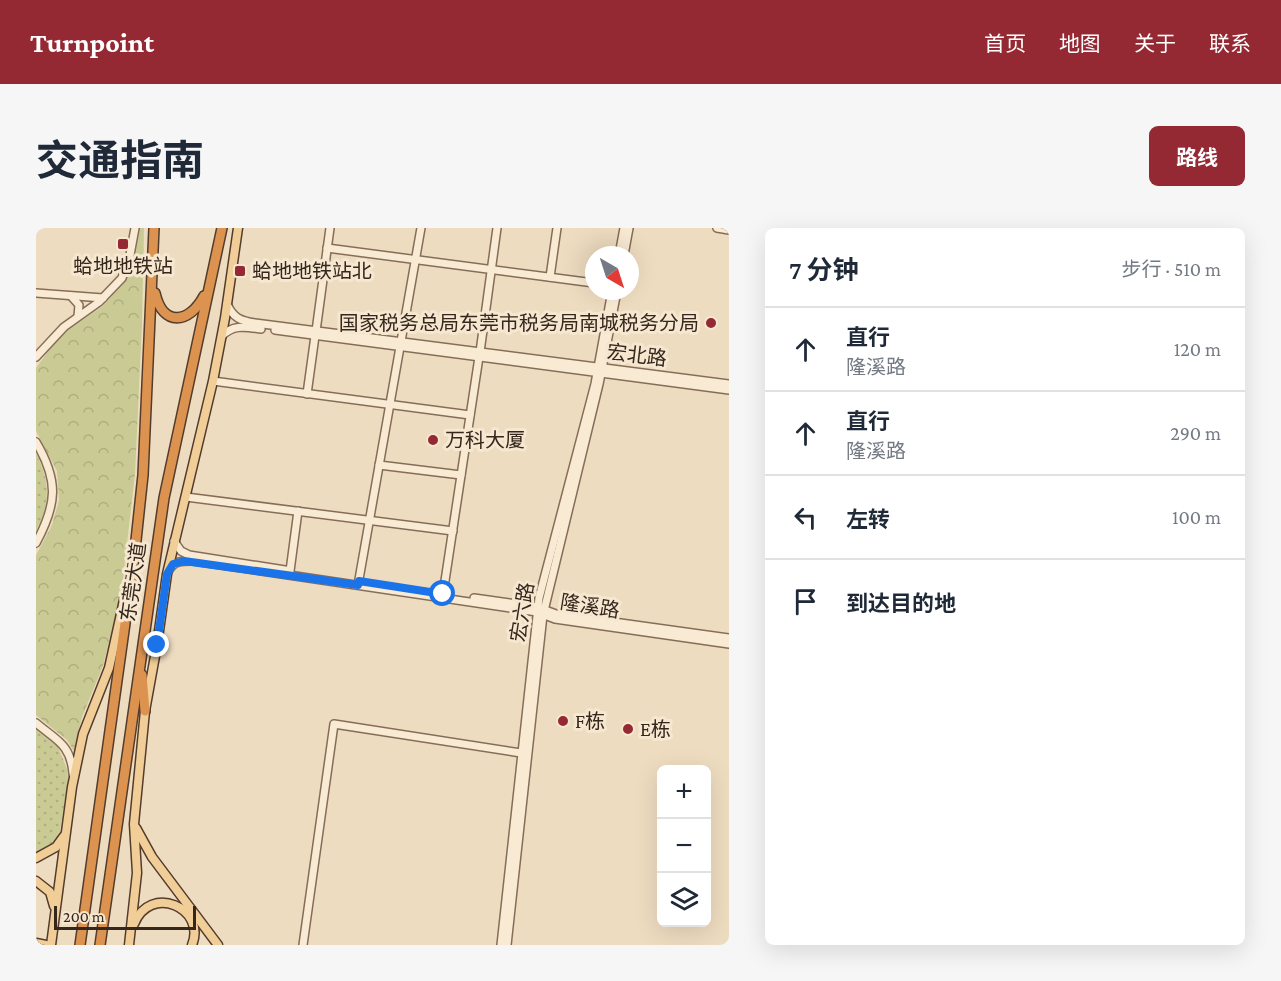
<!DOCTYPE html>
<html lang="zh">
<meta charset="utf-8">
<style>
body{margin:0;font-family:"Crimson Pro","Noto Sans SC",serif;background:#f6f6f7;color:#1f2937}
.controls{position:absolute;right:18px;bottom:18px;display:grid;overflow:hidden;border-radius:9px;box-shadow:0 6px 24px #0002}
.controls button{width:54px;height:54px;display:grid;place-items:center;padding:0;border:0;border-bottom:2px solid #e0e1e3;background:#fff;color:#1f2937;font:30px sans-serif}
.compass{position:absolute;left:549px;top:18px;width:54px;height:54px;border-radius:50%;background:#fff;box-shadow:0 6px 24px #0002;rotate:141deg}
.scale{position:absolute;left:18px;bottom:15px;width:142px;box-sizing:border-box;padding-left:6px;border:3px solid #36271d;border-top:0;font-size:16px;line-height:21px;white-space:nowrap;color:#36271d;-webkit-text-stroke:4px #f5e7d0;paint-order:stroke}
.stop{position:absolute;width:18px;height:18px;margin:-14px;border:4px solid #1a73e8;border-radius:50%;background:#fff}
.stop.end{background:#1a73e8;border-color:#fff;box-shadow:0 2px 6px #0008}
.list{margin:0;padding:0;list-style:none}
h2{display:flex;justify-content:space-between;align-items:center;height:78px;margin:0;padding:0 24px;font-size:26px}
h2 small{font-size:20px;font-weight:400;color:#747a83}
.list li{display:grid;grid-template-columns:39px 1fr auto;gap:18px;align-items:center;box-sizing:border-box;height:84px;padding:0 24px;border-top:2px solid #e0e1e3}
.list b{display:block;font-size:22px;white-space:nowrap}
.list p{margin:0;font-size:20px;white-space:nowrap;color:#747a83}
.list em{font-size:20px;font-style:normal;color:#747a83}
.icon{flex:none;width:33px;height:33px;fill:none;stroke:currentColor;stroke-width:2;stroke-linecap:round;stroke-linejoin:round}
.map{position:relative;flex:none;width:693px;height:717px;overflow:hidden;border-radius:9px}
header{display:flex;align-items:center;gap:36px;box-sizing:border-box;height:84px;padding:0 30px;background:#952933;color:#fff}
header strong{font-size:28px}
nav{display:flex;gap:33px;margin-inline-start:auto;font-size:21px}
.intro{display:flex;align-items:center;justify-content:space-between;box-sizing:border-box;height:144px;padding:0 36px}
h1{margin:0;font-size:42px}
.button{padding:15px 27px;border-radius:9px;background:#952933;color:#fff;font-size:21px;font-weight:700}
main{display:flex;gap:36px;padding:0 36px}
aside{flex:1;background:#fff;border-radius:9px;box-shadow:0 6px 24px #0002}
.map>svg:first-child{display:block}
</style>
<header>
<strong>Turnpoint</strong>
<nav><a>首页</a><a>地图</a><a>关于</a><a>联系</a></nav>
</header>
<div class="intro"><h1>交通指南</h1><a class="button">路线</a></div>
<main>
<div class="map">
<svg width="693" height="717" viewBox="0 0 693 717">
<defs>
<pattern id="forest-crowns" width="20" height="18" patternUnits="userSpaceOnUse" patternTransform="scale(1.5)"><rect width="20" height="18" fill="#cacb94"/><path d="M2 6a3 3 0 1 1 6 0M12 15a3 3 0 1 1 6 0" fill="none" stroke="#aeae7f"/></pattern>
<pattern id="garden-dots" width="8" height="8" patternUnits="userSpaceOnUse" patternTransform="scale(1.5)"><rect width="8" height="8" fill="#cacb94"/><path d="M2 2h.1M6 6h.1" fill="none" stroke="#aeae7f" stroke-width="1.8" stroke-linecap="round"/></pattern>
</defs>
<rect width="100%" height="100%" fill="#eedcc0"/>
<path fill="url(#forest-crowns)" d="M104,0H108L106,97L99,246L86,359L67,438L46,489L38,523L31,512L0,487V327L16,297L23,272L21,243L0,203V140L16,118L31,103L67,78L90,52L99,28Z"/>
<g fill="url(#garden-dots)">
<path d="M0,225C14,253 15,276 0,303Z"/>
<path d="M0,502L22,519L31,541L32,552L24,603L16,615L0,624Z"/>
</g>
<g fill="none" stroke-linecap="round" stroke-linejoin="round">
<g stroke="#866d58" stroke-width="10">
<g id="minor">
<path d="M681,0L693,2"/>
<path d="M291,20L558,55"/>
<path d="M583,27L588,0"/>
<path d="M588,27L593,0"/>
<path d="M514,49L521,0"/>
<path d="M0,65L67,70"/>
<path d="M35,68L43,77L42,88"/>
<path d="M191,76C197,90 205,93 219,95L693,156"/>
<path d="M239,102L693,162"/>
<path d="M280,103L294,0"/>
<path d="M186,108C197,96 210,99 225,101"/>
<path d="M444,124L461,0"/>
<path d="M0,129L28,99L63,74L86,50L94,27L99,0"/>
<path d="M177,153L434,187"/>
<path d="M271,166L279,108"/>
<path d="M0,214C23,253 21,276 0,315"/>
<path d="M343,237L425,247"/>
<path d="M150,269L417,303"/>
<path d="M138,313L145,323L153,327L249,342"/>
<path d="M133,342C139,332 148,333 158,333L501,384L519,391L693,416"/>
<path d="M254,343L262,283"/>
<path d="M322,357L385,0"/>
<path d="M407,366L443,129"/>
<path d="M438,370L501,379L520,386L693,410"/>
<path d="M0,495C20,512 35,516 37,546"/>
<path d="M267,717L298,496L485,525"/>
<path d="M465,717L503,370L559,156L576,63"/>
<path d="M471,717L507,387L563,156L581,63"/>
</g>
</g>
<g stroke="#543c2d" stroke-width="11">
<g id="major">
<path d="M100,600L116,629L182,717"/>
<path d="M0,630L20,619L28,608"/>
<path d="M0,653L14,664L18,678"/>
<path d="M98,696C114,655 171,680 156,717"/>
<path d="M0,715L10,717"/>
<path d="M15,717L36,559L47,506L73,440L88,372"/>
<path d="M93,717L101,645L98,596L109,483L121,417L131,346L177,153L189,90L202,0"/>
</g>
</g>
<g stroke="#543c2d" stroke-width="12">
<g id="highway">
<path d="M119,65C127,99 153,96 168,68"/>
<path d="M106,447L109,483"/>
<path d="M44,717L98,331L107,247L118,0"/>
<path d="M64,717L128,270L186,0"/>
</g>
</g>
<use href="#minor" stroke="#f8ead3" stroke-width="7"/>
<use href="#major" stroke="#f1ce97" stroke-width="8"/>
<use href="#highway" stroke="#dd9350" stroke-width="9"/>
</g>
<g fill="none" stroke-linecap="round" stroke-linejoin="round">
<path stroke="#1a73e8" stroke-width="8" d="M121,417L131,346L137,336L148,333L322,357L323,353L407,366"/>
</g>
<g fill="#952933" stroke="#f5e7d0" stroke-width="2">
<rect x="81" y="10" width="12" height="12" rx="3"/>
<rect x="198" y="37" width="12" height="12" rx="3"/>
<circle cx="675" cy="95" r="6"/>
<circle cx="397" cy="212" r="6"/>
<circle cx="527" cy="493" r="6"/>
<circle cx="592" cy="501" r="6"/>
</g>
<g text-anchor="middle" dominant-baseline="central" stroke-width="6" stroke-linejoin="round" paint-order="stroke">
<g font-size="20" fill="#36271d" stroke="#f5e7d0" text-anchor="start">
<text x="87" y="38" text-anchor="middle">蛤地地铁站</text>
<text x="216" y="43">蛤地地铁站北</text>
<text x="663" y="95" text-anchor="end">国家税务总局东莞市税务局南城税务分局</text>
<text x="409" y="212">万科大厦</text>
<text x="539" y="493">F栋</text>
<text x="604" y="501">E栋</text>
</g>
<g font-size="20" fill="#36271d" stroke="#f5e7d0">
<text transform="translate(601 127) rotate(7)">宏北路</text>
<text transform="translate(97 354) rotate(-82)">东莞大道</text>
<text transform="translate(554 378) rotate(9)">隆溪路</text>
<text transform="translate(486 384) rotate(-81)">宏六路</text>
</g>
</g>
</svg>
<div class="controls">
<button>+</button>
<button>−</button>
<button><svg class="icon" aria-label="layers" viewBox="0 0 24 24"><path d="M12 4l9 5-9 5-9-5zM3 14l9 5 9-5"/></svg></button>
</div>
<svg class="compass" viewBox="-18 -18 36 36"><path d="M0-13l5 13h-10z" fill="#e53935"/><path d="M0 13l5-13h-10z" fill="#747a83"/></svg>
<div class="scale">200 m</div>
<div class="stop" style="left:407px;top:366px"></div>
<div class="stop end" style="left:121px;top:417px"></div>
</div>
<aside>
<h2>7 分钟<small>步行 · 510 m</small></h2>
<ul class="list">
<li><svg class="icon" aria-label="ahead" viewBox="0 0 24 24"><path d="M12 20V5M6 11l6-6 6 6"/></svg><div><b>直行</b><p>隆溪路</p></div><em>120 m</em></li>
<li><svg class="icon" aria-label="ahead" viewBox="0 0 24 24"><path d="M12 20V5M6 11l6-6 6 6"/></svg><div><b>直行</b><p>隆溪路</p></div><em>290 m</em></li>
<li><svg class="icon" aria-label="left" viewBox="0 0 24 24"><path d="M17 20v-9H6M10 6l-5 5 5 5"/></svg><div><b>左转</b></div><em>100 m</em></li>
<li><svg class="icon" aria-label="arrive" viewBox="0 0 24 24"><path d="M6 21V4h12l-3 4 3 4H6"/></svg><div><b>到达目的地</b></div></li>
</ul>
</aside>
</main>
